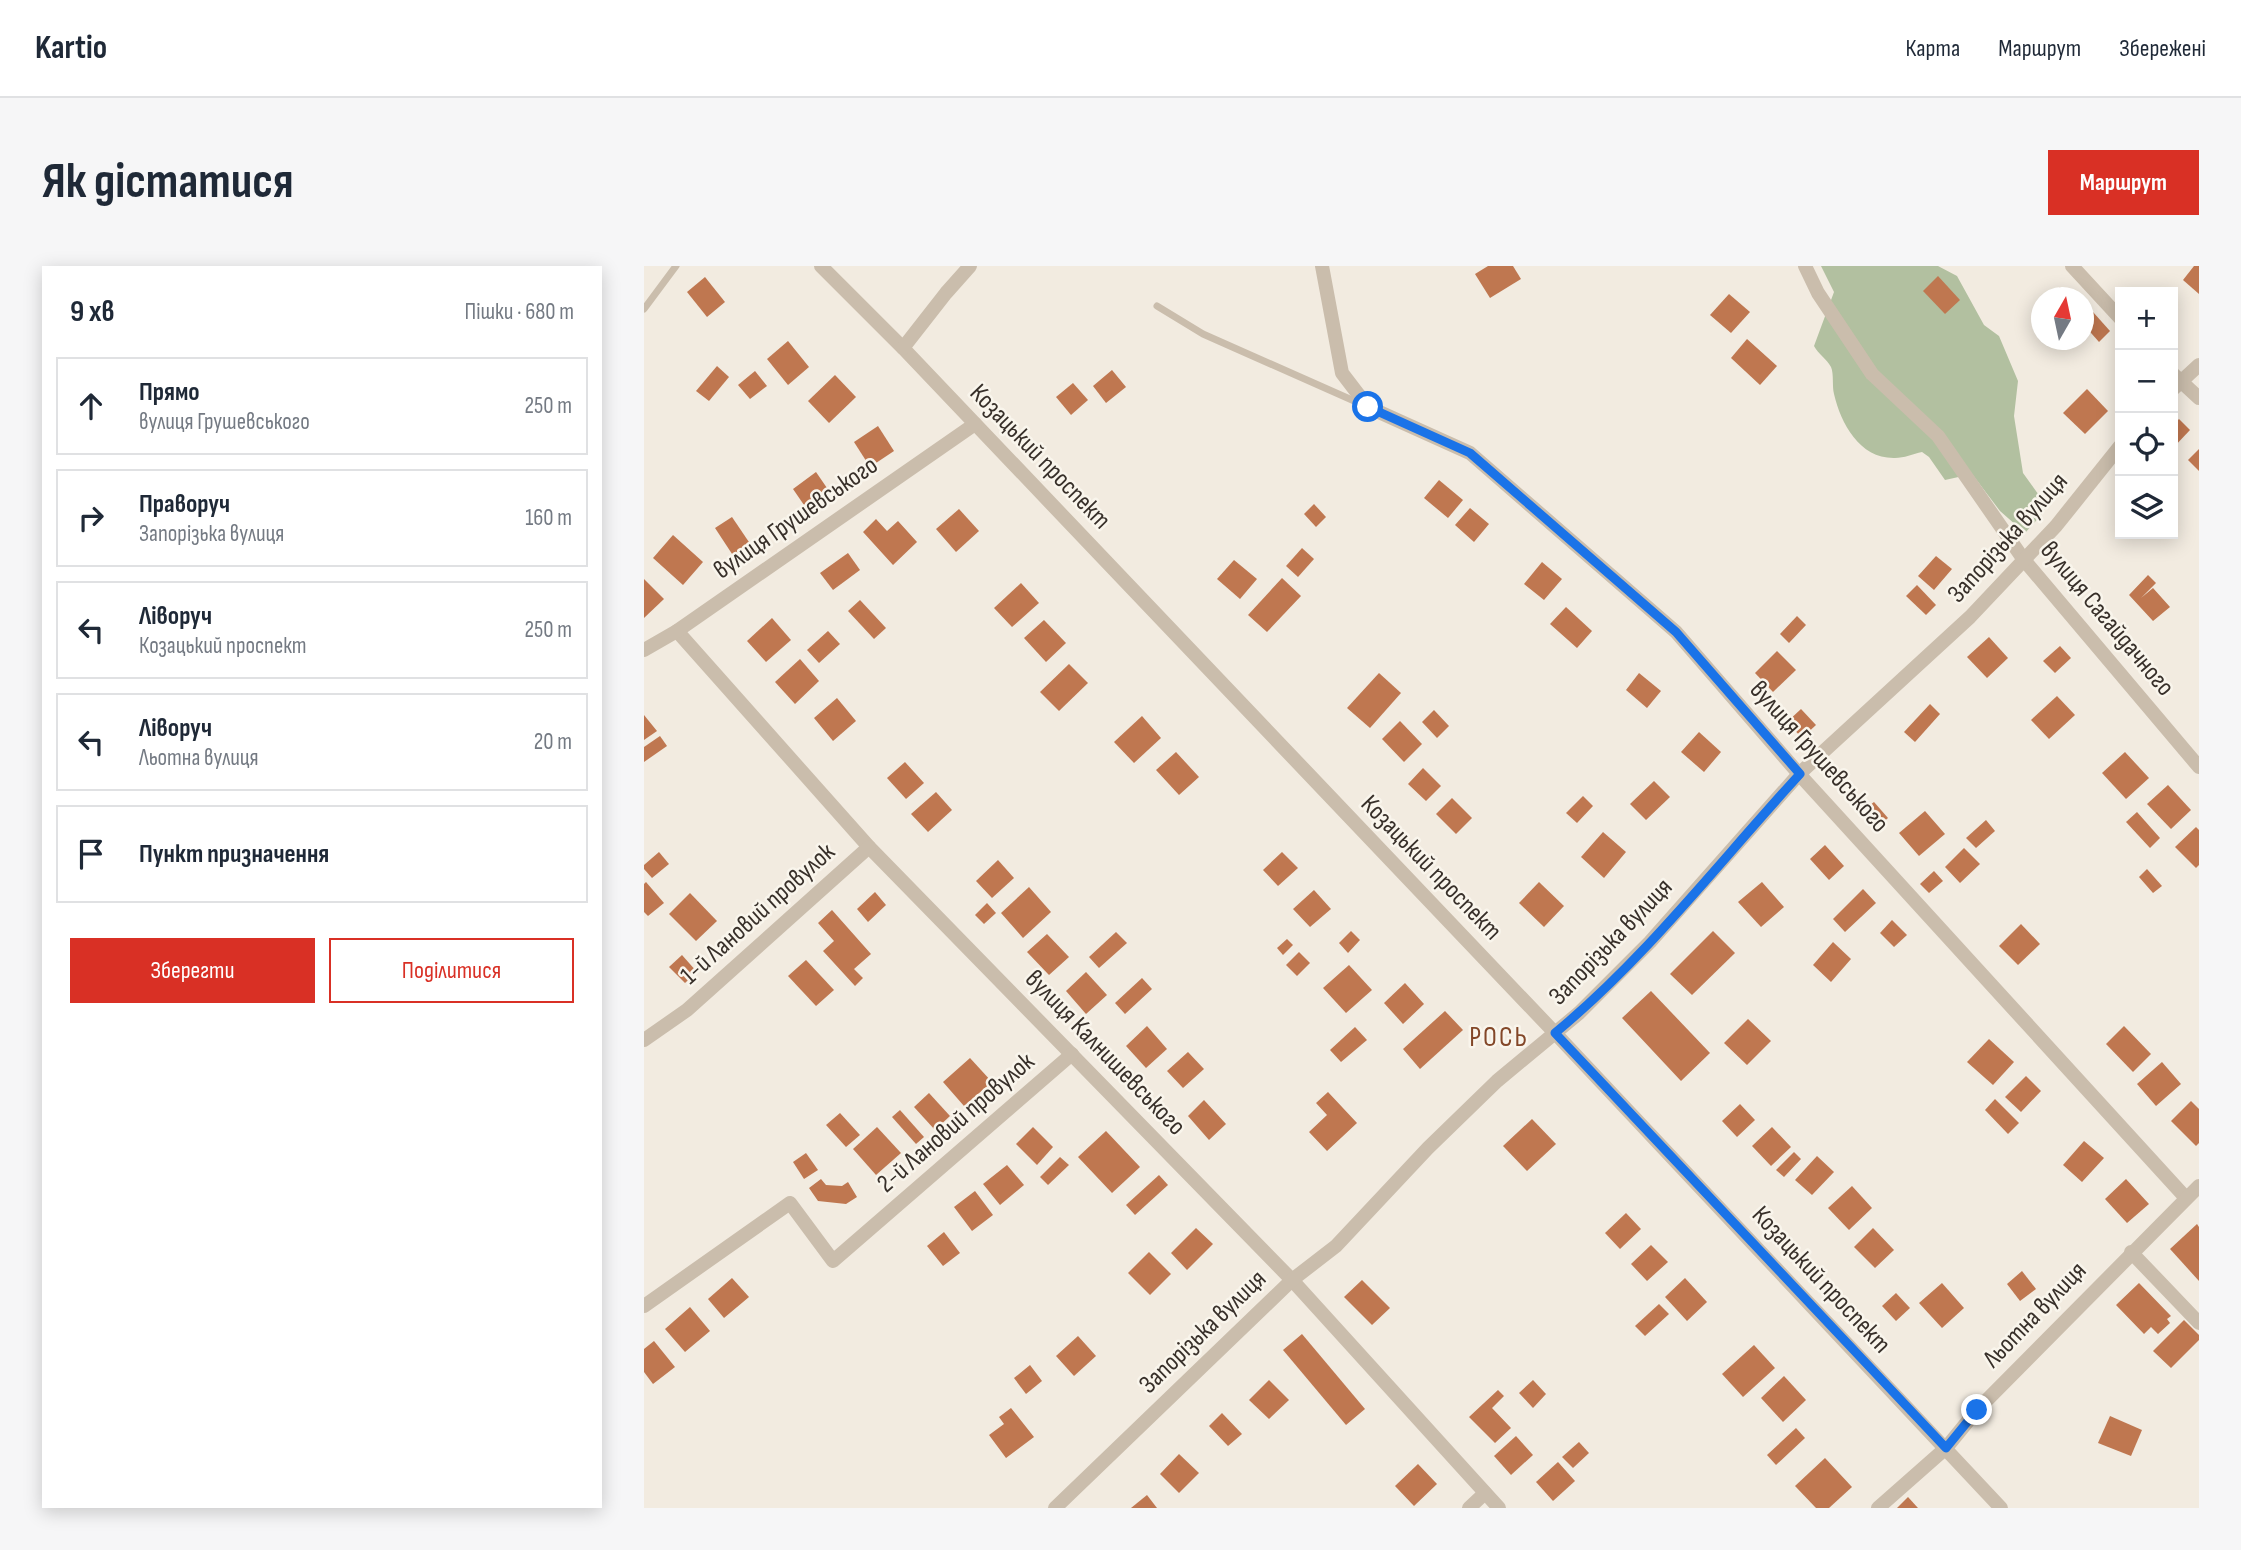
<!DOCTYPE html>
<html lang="uk">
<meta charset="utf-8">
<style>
body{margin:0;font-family:"Sofia Sans Condensed",sans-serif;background:#f6f6f7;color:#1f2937}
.controls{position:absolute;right:21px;top:21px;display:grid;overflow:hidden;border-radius:0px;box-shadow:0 4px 18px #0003}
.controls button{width:63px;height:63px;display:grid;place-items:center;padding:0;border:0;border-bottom:2px solid #e0e1e3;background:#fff;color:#1f2937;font:35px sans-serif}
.compass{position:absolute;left:1387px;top:21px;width:63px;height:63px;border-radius:50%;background:#fff;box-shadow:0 4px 18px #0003;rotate:9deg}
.stop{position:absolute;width:21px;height:21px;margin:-16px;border:5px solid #1a73e8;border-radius:50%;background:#fff}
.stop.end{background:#1a73e8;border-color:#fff;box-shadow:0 2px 7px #0008}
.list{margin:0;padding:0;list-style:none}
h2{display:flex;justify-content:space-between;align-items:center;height:91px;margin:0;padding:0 28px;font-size:30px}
h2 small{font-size:23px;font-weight:400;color:#747a83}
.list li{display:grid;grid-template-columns:46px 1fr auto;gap:21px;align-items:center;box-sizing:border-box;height:98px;margin:0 14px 14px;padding:0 14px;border:2px solid #e0e1e3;border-radius:0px}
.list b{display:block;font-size:26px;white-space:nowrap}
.list p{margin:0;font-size:23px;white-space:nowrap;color:#747a83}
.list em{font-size:23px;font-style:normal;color:#747a83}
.actions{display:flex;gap:14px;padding:21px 28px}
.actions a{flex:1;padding:16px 0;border:2px solid #d93025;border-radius:0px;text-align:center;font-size:24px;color:#d93025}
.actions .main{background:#d93025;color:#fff}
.icon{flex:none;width:38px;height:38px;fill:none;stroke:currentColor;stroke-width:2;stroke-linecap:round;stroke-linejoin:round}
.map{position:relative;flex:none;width:1555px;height:1242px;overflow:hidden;border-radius:0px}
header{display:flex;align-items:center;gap:42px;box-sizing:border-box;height:98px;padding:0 35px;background:#fff;border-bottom:2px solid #e0e1e3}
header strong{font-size:33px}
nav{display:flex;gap:38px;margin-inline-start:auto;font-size:24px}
.intro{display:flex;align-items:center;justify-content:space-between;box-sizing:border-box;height:168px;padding:0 42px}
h1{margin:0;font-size:49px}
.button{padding:18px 32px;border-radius:0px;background:#d93025;color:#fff;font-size:24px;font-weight:700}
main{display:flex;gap:42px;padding:0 42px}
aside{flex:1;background:#fff;border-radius:0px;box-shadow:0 4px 18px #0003}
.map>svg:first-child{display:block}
</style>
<header>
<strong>Kartio</strong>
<nav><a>Карта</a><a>Маршрут</a><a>Збережені</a></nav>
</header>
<div class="intro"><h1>Як дістатися</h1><a class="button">Маршрут</a></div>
<main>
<aside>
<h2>9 хв<small>Пішки · 680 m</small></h2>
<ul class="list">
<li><svg class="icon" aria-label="ahead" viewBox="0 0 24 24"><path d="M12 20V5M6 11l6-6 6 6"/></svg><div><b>Прямо</b><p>вулиця Грушевського</p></div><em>250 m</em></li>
<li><svg class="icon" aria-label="right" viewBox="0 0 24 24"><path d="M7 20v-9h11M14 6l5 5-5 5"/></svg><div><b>Праворуч</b><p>Запорізька вулиця</p></div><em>160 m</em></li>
<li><svg class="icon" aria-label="left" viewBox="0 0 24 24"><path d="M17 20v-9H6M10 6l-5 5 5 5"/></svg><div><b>Ліворуч</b><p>Козацький проспект</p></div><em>250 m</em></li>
<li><svg class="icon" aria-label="left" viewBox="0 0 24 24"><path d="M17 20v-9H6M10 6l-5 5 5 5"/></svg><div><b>Ліворуч</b><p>Льотна вулиця</p></div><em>20 m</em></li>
<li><svg class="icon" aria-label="arrive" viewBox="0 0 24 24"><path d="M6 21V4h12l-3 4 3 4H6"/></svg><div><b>Пункт призначення</b></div></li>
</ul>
<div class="actions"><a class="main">Зберегти</a><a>Поділитися</a></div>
</aside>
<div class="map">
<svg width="1555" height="1242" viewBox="0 0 1555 1242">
<rect width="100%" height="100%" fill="#f2ebe0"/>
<path fill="#b2c0a0" d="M1177,0H1294L1313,10L1340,59L1355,70L1374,115L1370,150L1379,207L1402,239L1399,247L1381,267L1356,245L1328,208L1301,214L1285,191L1278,186C1269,188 1260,192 1251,192C1216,193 1197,158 1190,128C1188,120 1190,108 1187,101C1183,93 1174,88 1170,80L1190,26Z"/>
<g fill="#bf7750">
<path d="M844,0H869L877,13L846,32L831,8Z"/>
<path d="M1550,0H1555V28L1539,14Z"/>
<path d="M1294,10L1316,34L1301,48L1279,25Z"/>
<path d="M61,11L81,36L63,51L43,26Z"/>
<path d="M1416,21L1426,32H1405Z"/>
<path d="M1085,28L1106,46L1087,67L1066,49Z"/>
<path d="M1449,46L1466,65L1455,76L1440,59V54Z"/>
<path d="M1103,73L1133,100L1116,119L1087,92Z"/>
<path d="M144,75L165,101L144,119L123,93Z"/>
<path d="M73,100L85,111L65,135L52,125Z"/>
<path d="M468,104L482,121L462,137L449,120Z"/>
<path d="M111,105L123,120L106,133L94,119Z"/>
<path d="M191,109L212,131L185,157L164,135Z"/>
<path d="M429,117L444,134L427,149L412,131Z"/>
<path d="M1443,123L1464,145L1441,168L1419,147Z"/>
<path d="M1535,153L1546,164L1529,182V159Z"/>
<path d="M234,160L250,185L226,201L210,176Z"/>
<path d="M1555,183V205L1544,194Z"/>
<path d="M172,206L183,222L160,239L149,223Z"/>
<path d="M795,214L819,234L804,252L780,232Z"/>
<path d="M670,238L682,251L672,261L660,248Z"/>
<path d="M826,242L845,258L830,276L811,259Z"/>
<path d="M315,243L335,265L312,286L292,263Z"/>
<path d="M88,251L111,285L94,297L71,262Z"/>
<path d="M232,253L243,265L254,255L273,276L249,299L219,266Z"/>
<path d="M29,269L59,296L39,319L9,292Z"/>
<path d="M658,282L670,293L654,311L642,300Z"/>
<path d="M204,287L216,304L189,324L176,307Z"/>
<path d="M1292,290L1308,303L1290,324L1274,310Z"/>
<path d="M590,294L613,313L596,333L573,313Z"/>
<path d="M898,296L918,313L900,334L880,318Z"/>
<path d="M1504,309L1512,317L1497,332L1509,322L1526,341L1509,355L1485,329Z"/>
<path d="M638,312L657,330L623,366L604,349Z"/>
<path d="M0,313L20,333L0,352Z"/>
<path d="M377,317L395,337L368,361L350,342Z"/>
<path d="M1273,319L1292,339L1282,349L1262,330Z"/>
<path d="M216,334L242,362L230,373L204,345Z"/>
<path d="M922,341L948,365L933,382L906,358Z"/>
<path d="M1153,350L1162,359L1145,377L1136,368Z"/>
<path d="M128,352L147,374L122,396L103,375Z"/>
<path d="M400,354L422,377L402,396L380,372Z"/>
<path d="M184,365L196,378L175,397L163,384Z"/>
<path d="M1345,371L1364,392L1343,412L1323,391Z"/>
<path d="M1416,380L1427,392L1411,407L1399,395Z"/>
<path d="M1133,385L1152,404L1129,426L1111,407Z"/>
<path d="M156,393L175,415L151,438L131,416Z"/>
<path d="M425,398L444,417L415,445L396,426Z"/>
<path d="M735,407L757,427L726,462L703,442Z"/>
<path d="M995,407L1017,425L1003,442L982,424Z"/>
<path d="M1413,430L1431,449L1405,473L1387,454Z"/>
<path d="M193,432L212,455L189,475L170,452Z"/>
<path d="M1286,438L1296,448L1271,476L1260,466Z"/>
<path d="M1157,443L1172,459L1158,472L1143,456Z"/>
<path d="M790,444L805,460L793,472L778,456Z"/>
<path d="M0,449L13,465L0,474Z"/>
<path d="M498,450L517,472L490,497L470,476Z"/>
<path d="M756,455L778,478L760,496L738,473Z"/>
<path d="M1055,466L1077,486L1060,506L1037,486Z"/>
<path d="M16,470L23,480L0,496V481Z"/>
<path d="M532,486L555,511L535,529L512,504Z"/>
<path d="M1481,486L1505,512L1482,533L1458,507Z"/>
<path d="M261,496L280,517L262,533L243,512Z"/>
<path d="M779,502L797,520L782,535L764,518Z"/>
<path d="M1010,515L1026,531L1002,554L986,538Z"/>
<path d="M1524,519L1547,544L1527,563L1503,538Z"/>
<path d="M292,526L308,544L284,566L267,548Z"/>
<path d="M939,530L949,540L933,557L922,547Z"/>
<path d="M808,532L828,552L812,568L792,548Z"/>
<path d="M1230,536L1244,552L1231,563L1217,546Z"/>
<path d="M1281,545L1301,568L1275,590L1255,567Z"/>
<path d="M1493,546L1516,572L1506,582L1482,556Z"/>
<path d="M1342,554L1351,565L1332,582L1322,572Z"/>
<path d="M1552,561L1555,564V599L1552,602L1531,581Z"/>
<path d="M959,566L982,586L960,612L937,591Z"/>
<path d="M1181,579L1200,600L1185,614L1166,593Z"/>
<path d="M1320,582L1336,598L1316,617L1301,601Z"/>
<path d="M15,586L25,598L8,612L0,603V599Z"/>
<path d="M638,586L654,602L634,620L619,604Z"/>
<path d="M354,594L370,612L348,632L332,615Z"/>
<path d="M1503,603L1518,620L1509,627L1495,611Z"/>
<path d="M1290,605L1299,615L1285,627L1276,618Z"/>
<path d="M2,616L20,637L4,650L0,646V618Z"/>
<path d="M895,616L920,640L900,661L875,637Z"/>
<path d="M1118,616L1140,641L1117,661L1094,636Z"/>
<path d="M385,621L407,646L379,672L357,647Z"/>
<path d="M1219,623L1232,637L1201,666L1189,653Z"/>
<path d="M670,624L687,643L666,661L649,643Z"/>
<path d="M231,626L242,639L224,656L213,643Z"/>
<path d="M46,627L73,655L52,675L25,648Z"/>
<path d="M343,637L352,647L340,658L331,649Z"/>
<path d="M188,644L227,688L210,703L219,712L211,720L179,685L190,675L174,657Z"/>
<path d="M1248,654L1263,669L1250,681L1236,667Z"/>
<path d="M1377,658L1396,678L1374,699L1355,680Z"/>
<path d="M707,665L716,674L704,687L695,677Z"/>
<path d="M1069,665L1091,687L1048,729L1026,708Z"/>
<path d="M472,666L483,677L455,702L445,691Z"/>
<path d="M403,668L425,691L405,709L383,686Z"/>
<path d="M643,673L649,679L639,689L633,682Z"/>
<path d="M1189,676L1207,693L1187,716L1169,699Z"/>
<path d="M655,686L666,697L653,710L642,699Z"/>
<path d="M38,689L53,706L41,717L25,701Z"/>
<path d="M162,694L190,724L172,740L144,710Z"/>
<path d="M705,699L728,724L702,747L679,722Z"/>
<path d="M442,706L463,729L442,748L422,725Z"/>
<path d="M498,712L508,723L481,748L471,737Z"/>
<path d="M761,717L780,738L759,758L740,737Z"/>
<path d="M1007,725L1066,787L1037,815L978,752Z"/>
<path d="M801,745L819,764L776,803L759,783Z"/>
<path d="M1104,753L1127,775L1103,799L1080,777Z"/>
<path d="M503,760L523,783L502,802L482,780Z"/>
<path d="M1480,760L1507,788L1489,806L1462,778Z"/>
<path d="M711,761L723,774L697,796L686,784Z"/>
<path d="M1345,773L1370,796L1349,819L1323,796Z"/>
<path d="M544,786L560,803L539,822L523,805Z"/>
<path d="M326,792L348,816L320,840L299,816Z"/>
<path d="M1518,796L1537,818L1512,840L1493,818Z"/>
<path d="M1382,810L1397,825L1377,846L1361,831Z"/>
<path d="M684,826L713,857L683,885L665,866L683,849L672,837Z"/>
<path d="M285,827L306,850L291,864L270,841Z"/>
<path d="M1351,833L1375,857L1364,868L1341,844Z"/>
<path d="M560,834L582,858L565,874L544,850Z"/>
<path d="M1547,835L1555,843V877L1552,880L1527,855Z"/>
<path d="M1096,838L1111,854L1093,871L1078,855Z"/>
<path d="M256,844L280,871L272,878L248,851Z"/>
<path d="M196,847L216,869L202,881L182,859Z"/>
<path d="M888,853L912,878L883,905L859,880Z"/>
<path d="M233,861L257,887L232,909L209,883Z"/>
<path d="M389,861L409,881L393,899L372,878Z"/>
<path d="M1128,861L1147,881L1127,900L1108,880Z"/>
<path d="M462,865L496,901L468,927L434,891Z"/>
<path d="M1440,875L1460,892L1438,916L1419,899Z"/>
<path d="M1150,886L1157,893L1140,911L1132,904Z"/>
<path d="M162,887L174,904L160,913L149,896Z"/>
<path d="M1173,890L1190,906L1168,929L1151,914Z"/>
<path d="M416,891L425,899L404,919L396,911Z"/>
<path d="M363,899L380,919L356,939L339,918Z"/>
<path d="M515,909L524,919L491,949L482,939Z"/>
<path d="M177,913L182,919L198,920L204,916L213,931L202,938L174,935L165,922Z"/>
<path d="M1482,913L1505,938L1483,957L1461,933Z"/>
<path d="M1208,920L1228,942L1205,964L1184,942Z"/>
<path d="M331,925L349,949L328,965L310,941Z"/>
<path d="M982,947L997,963L976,983L961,967Z"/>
<path d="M1553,958L1555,961V1015L1526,983Z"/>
<path d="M552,962L569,978L543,1004L527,987Z"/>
<path d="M1229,962L1250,984L1231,1002L1210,981Z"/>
<path d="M300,966L316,987L299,1000L283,980Z"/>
<path d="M1007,979L1024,996L1003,1015L987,998Z"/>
<path d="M505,986L527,1008L506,1029L484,1007Z"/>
<path d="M1378,1005L1392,1023L1376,1035L1363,1018Z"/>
<path d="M88,1012L105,1031L80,1052L64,1033Z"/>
<path d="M1041,1012L1063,1036L1043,1055L1021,1031Z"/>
<path d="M718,1014L746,1042L728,1059L700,1031Z"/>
<path d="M1298,1017L1320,1042L1298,1062L1275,1037Z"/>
<path d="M1495,1017L1527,1050L1523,1053L1526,1057L1514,1068L1507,1061L1500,1068L1472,1039Z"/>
<path d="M1252,1027L1266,1042L1252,1055L1238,1040Z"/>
<path d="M1015,1038L1025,1048L1001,1070L991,1060Z"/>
<path d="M46,1041L66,1065L41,1086L21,1063Z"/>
<path d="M1540,1054L1555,1069V1074L1527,1102L1509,1085Z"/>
<path d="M658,1068L721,1143L702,1159L639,1084Z"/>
<path d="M434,1070L452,1090L430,1110L412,1090Z"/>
<path d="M10,1075L31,1101L9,1118L0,1106V1083Z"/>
<path d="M1110,1079L1131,1102L1099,1131L1078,1108Z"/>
<path d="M386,1099L398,1115L382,1128L370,1112Z"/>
<path d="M1140,1110L1162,1134L1139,1156L1117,1132Z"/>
<path d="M625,1114L645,1134L625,1153L605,1134Z"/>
<path d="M889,1114L902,1128L889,1142L875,1127Z"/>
<path d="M854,1124L860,1130L848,1142L867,1162L851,1177L825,1151Z"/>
<path d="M367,1142L390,1171L362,1192L345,1169L360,1158L355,1151Z"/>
<path d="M578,1147L598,1168L584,1180L565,1160Z"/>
<path d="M1466,1150L1498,1164L1487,1190L1454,1177Z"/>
<path d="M1152,1162L1161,1172L1132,1199L1123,1189Z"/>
<path d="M872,1170L889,1189L867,1209L850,1190Z"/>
<path d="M935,1176L945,1187L929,1202L918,1191Z"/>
<path d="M535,1188L555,1207L535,1227L516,1208Z"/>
<path d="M1181,1192L1208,1221L1185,1242H1172L1151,1220Z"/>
<path d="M914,1196L931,1215L909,1235L892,1216Z"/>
<path d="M774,1198L793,1218L770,1240L751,1220Z"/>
<path d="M503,1229L513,1242H487Z"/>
<path d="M1264,1231L1274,1242H1253Z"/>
</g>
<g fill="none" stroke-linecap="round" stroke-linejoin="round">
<g stroke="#cabdac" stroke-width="7">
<path d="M513,40L559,68L717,138"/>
<path d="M0,43L32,0"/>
</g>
<g stroke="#cabdac" stroke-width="14">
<path d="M177,0L259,82L911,767L1357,1242"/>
<path d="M678,0L698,107L724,141L826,187L1032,366L1155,508L1542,932"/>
<path d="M1161,0L1174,27L1228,108L1294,170L1380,294L1555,501"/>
<path d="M1428,0L1476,52"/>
<path d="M259,82L302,27L326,0"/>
<path d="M1529,108L1555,132"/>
<path d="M1529,123L1555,99"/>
<path d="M33,365L225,581L648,1014L855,1242"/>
<path d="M0,384L33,365L331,158"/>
<path d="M0,774L43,744L225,581"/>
<path d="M1487,986L1555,1057"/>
<path d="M0,1040L146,937L189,995L428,788"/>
<path d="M411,1242L648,1014L692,980L784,882L853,815L935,747L1006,676L1155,508L1326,351L1412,260L1476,180"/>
<path d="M825,1242L841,1227"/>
<path d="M1234,1242L1302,1182L1333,1144L1555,920"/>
</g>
</g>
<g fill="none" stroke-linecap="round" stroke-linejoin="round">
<path stroke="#1a73e8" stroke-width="9" d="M724,141L826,187L1032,366L1156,508C1076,595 1002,692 911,767L1302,1182L1333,1144"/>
</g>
<g text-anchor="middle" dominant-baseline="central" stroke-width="5" stroke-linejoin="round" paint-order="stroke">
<g font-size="26" fill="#38302a" stroke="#f9f5ec">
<text transform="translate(396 191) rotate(46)">Козацький проспект</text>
<text transform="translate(152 252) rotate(-35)">вулиця Грушевського</text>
<text transform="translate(1364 272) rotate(-48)">Запорізька вулиця</text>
<text transform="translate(1463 353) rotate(50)">вулиця Сагайдачного</text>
<text transform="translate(1175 491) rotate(48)">вулиця Грушевського</text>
<text transform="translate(787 602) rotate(46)">Козацький проспект</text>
<text transform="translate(114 648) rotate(-42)">1-й Лановий провулок</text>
<text transform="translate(967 676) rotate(-46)">Запорізька вулиця</text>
<text transform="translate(461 787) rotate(46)">вулиця Калнишевського</text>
<text transform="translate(312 857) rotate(-41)">2-й Лановий провулок</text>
<text transform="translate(1177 1014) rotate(47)">Козацький проспект</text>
<text transform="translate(1391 1049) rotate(-46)">Льотна вулиця</text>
<text transform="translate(559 1066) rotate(-44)">Запорізька вулиця</text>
</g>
<g font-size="28" letter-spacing="2" fill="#834728" stroke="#f9f5ec">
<text x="855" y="771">РОСЬ</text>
</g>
</g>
</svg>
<div class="controls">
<button>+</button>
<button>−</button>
<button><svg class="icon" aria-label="locate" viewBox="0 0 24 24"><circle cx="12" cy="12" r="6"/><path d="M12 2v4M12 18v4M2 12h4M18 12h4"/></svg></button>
<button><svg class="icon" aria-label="layers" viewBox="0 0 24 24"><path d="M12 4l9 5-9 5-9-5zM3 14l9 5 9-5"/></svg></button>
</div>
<svg class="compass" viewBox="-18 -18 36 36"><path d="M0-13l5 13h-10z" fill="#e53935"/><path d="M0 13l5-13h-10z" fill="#747a83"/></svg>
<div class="stop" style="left:724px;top:141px"></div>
<div class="stop end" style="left:1333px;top:1144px"></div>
</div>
</main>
